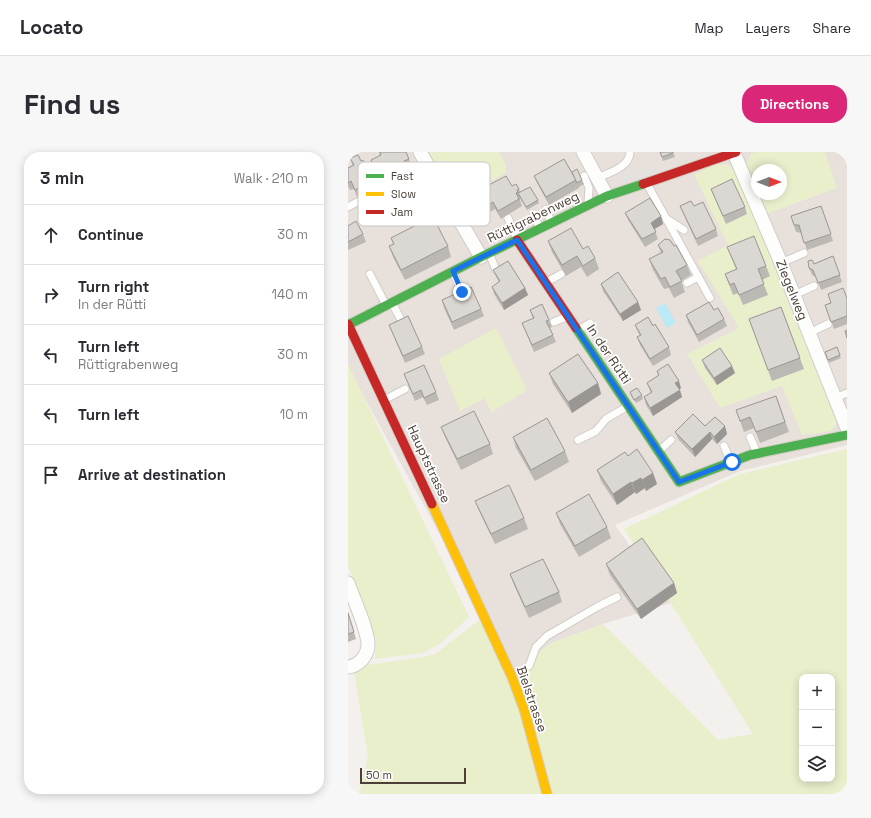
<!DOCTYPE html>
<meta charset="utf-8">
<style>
body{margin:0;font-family:"Space Grotesk",sans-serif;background:#f7f7f7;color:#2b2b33}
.controls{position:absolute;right:12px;bottom:12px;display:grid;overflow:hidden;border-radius:8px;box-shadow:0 2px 10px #0003}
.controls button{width:36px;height:36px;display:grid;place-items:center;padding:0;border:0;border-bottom:1px solid #e1e1e2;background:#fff;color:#2b2b33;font:20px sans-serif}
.compass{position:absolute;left:403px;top:12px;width:36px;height:36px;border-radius:50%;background:#fff;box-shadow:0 2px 10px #0003;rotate:90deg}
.scale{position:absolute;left:12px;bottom:10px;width:106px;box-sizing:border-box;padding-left:4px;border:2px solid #4b3f37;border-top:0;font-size:11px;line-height:14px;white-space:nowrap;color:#4b3f37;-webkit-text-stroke:3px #fff;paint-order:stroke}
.stop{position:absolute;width:12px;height:12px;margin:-9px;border:3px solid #1a73e8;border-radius:50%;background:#fff}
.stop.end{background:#1a73e8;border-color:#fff;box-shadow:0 1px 4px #0008}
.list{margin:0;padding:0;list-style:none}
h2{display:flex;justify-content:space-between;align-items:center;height:52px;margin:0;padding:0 16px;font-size:17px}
h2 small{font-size:13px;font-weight:400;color:#7c7c81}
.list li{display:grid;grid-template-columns:26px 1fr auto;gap:12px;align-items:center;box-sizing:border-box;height:60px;padding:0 16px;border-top:1px solid #e1e1e2}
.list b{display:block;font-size:15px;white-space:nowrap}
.list p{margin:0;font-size:13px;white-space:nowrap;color:#7c7c81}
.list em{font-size:13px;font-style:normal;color:#7c7c81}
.icon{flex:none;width:22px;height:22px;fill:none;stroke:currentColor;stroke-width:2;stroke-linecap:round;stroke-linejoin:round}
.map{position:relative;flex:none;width:499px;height:642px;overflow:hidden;border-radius:16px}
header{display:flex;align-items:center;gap:24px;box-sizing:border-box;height:56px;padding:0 20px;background:#fff;border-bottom:1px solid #e1e1e2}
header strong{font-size:19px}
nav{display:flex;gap:22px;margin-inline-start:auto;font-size:14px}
.intro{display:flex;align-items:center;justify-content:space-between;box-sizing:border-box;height:96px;padding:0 24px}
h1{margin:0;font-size:28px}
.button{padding:10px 18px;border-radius:16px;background:#db2777;color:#fff;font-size:14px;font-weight:700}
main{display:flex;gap:24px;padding:0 24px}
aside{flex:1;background:#fff;border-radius:16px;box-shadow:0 2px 10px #0003}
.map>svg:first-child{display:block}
</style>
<header>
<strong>Locato</strong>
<nav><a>Map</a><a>Layers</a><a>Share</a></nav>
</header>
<div class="intro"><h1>Find us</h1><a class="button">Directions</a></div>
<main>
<aside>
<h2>3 min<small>Walk · 210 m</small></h2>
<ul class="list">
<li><svg class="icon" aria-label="ahead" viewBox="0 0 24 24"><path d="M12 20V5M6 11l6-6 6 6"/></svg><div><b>Continue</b></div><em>30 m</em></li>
<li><svg class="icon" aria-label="right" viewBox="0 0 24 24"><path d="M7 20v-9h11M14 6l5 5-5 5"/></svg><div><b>Turn right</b><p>In der Rütti</p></div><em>140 m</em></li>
<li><svg class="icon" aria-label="left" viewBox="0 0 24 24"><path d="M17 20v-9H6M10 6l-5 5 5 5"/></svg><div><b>Turn left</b><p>Rüttigrabenweg</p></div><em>30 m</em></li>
<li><svg class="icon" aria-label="left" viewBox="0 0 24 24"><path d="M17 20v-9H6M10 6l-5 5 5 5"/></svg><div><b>Turn left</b></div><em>10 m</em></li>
<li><svg class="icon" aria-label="arrive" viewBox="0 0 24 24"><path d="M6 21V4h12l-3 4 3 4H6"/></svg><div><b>Arrive at destination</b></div></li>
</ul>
</aside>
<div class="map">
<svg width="499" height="642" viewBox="0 0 499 642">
<rect width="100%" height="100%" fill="#f3f0ed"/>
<path fill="#e8e0da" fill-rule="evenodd" d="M0,0H499V293L392,319L267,373L323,451L255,472L201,492L164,525L137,464L0,216ZM409,18H433V42H409Z"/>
<g fill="#e9efcb" fill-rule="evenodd">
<path d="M81,0H151L158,13V21L109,47Z"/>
<path d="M408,0H477L489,36L418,62L410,42H433V18H409V40L398,13L403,2Z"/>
<path d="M370,12L382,13L389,22L488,262V273L483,279L454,283L434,234L372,256L339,202L391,176L350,109L380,93L346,22Z"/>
<path d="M148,176L179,238L143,261L137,246L112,259L91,207Z"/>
<path d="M0,212L121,465L93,491L75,501L27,507L28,487L0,413Z"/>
<path d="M499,297V642H11L20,604L5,515L76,505L87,502L137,464L164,525L201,492L255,472L370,588L405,582L276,377L392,322ZM454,525H484V627H454Z"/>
</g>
<path fill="#e5e1de" d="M310,10L314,20L275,34L271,25Z"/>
<path fill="#baeaf5" d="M317,151L328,171L319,176L308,156Z"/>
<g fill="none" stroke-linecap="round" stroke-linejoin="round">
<g stroke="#d0ccc9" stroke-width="9">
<g id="lane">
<path d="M68,18L80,13"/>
<path d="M236,24L241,36L240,51"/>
<path d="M249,26C261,21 282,15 282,0"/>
<path d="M299,32L362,146"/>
<path d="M0,55L19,45"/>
<path d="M198,57L203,70"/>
<path d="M186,62L191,75"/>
<path d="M160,66L169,87"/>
<path d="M319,67L336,78"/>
<path d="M141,101L148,118"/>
<path d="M433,111L456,101"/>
<path d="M105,120L114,140"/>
<path d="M22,122L38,153"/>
<path d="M199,130L213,122"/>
<path d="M339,131L350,125"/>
<path d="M446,143L466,134"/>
<path d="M44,151L53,168"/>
<path d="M206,170L218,165"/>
<path d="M230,178L242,171"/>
<path d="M461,181L480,172"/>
<path d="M487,246L499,241"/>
<path d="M36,248L57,237"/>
<path d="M402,285L409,301"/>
<path d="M230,288L248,279L258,267L280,254"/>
<path d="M376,294L383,310"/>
<path d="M311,299L323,288"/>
<path d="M181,514L188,495L199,484L249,455L269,445"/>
</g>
</g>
<g stroke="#d0ccc9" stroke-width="15">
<g id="street">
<path d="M72,0L133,105"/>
<path d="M235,0L259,44"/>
<path d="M386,1L433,111L499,276"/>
<path d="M0,431C5,446 21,480 20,494C19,505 10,514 0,515"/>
</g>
</g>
<g stroke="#d5cdc4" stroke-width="11">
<g id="fast">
<path d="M0,173L133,105L259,44L295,32"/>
<path d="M228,176L331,330L402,303L499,283"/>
</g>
</g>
<g stroke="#d5cdc4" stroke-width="11">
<path id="slow" d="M84,352L164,525L176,557L199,642"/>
</g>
<g stroke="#d5cdc4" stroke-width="11">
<g id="jam">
<path d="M295,32L388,0"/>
<path d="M169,88L228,176"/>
<path d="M0,172L84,352"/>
</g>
</g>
<use href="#lane" stroke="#fdfdfc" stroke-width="7"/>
<use href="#street" stroke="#fdfdfc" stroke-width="13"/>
<use href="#fast" stroke="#4caf50" stroke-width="9"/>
<use href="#slow" stroke="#ffc107" stroke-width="9"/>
<use href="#jam" stroke="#c62828" stroke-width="9"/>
</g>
<g fill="#bcb9b5">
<path d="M31,0H58L65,17L60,19L62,25L35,37L23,8L32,4Z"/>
<path d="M312,0H325L327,5L315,9Z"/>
<path d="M495,0H499V10Z"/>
<path d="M2,6L13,9L25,29L28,36L9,45L6,37L2,38L0,34V16L5,14Z"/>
<path d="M224,20L234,28L236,32L231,35V36L201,53L189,31L186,24Z"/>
<path d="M81,26L84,33L75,38L77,41L91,43L93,50L60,67L48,43L45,35Z"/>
<path d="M106,34L120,35L122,38L111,44Z"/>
<path d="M137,35L171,37L172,40L190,48L191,51L179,58L172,46V48L174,54L153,67L147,57L142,60L135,47L132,40L138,37Z"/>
<path d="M363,37L397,55L399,62L378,72Z"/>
<path d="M332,54H346L368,77L370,84L350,94L335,61Z"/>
<path d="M473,54L485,89L459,98L453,81L448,80L443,64Z"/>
<path d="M277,61L313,64L315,72L306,77L310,87L297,95L280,68Z"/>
<path d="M83,72L100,94L103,105L57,128L45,105L41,94L45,92L43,86Z"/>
<path d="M0,74L15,82L18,90L0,98Z"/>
<path d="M200,89L235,97L247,106L251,117L239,125L233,115L218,124L204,100Z"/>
<path d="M310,93L326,94L339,113L343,123L333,129L337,140L326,146L321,136L316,137L305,118L301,107L313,101Z"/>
<path d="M379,95L418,114L422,124L414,128L420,143L395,153L390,141L385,143L377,122L388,117Z"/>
<path d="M485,104L494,130L473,138L468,125L464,123L461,116L466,112Z"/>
<path d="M145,118L177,136L180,143L156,158L146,142L144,135L151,130L148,125Z"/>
<path d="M253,132L290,150L293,158L275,169L255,139Z"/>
<path d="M499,146V172L486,177L477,153Z"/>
<path d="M94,148L133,157L136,164L106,178L96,156Z"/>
<path d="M433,155L456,217L424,229L401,167Z"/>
<path d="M182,158L201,168L204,175L202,176L208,190L186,200L174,171L185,167Z"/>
<path d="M366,158L376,167L379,174L351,190L340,170L338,163Z"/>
<path d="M41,173L74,195L77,202L57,211Z"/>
<path d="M287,173L305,174L321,195L323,203L305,214L292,193L289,185L292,184L290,180Z"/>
<path d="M489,195L493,206L481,211L477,200Z"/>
<path d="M354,208L387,221L369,233L357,216Z"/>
<path d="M309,219L333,236L331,237L334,245L305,264L298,253L296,245L303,241L299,231L310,224Z"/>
<path d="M201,221L250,231L253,242L224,261L205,232Z"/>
<path d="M56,222L88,240L91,248L79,253L75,245L67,249Z"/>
<path d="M282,240L294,243L295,247L288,251L283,244Z"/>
<path d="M428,244L441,280L412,291L406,276L396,280L388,258Z"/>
<path d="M357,274H377L379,282L369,292L364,287L347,305L330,287L327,280Z"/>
<path d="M93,275L142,292L145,302L113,318L97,285Z"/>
<path d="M165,285L217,299L221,310L187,329L168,296Z"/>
<path d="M280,304L305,321L309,332L298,339L297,336L288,342L287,340L269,353L253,329L249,318Z"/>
<path d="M127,349L176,366L180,377L147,392L131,359Z"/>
<path d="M208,361L259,375L263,386L231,405L212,372Z"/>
<path d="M258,412L326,431L329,441L293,467L262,423Z"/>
<path d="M162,422L211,440L214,450L181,466L166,433Z"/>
<path d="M0,460L8,487L0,490Z"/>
</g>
<g fill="#999694">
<path d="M313,64L315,72L305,78L303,71Z"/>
<path d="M177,136L180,143L156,158L154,151Z"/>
<path d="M290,150L293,158L275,169L272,162Z"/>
<path d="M384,214L387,221L369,233L366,226Z"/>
<path d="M331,229L333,236L330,238L327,231Z"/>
<path d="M250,231L253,242L224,261L220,250Z"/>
<path d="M332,238L334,245L305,264L302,256Z"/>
<path d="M377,274L379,282L369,292L366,285Z"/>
<path d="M362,280L364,287L347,305L344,297Z"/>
<path d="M305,321L309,332L298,339L294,328Z"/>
<path d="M293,326L297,336L288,342L284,331Z"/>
<path d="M283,330L287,340L269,353L265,342Z"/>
<path d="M326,431L329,441L293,467L289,457Z"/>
</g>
<g fill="#dbd7d3" stroke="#999694">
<path d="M32,0H58L61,7L56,9L59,14L31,27L23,8L33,3Z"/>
<path d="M312,0H325V1L314,5Z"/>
<path d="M497,0H499V8Z"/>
<path d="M10,3L13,9L15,8L25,29L7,38L3,29L0,31V16L6,13L2,6Z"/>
<path d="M216,7L228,28L198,45L186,24Z"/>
<path d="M229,17L234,28L229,31L224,20Z"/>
<path d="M158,24L164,34L168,32L171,37L169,38L170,40L168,41L171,47L150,59L145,50L140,53L132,40L138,37L137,35Z"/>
<path d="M384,27L397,55L375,64L363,37Z"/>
<path d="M182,35L190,48L178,55L170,41Z"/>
<path d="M302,46L313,64L303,71L308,80L294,87L277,61Z"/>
<path d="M343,49L346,54L355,50L368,77L348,87L332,54Z"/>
<path d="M473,54L483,82L456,91L451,73H446L443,64Z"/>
<path d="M80,67L83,72L87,69L100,94L53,118L41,94L46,92L43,86Z"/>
<path d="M8,69L15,82L0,90V74Z"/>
<path d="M223,76L235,97L240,94L247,106L235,114L229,104L214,113L200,89Z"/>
<path d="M406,84L418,114L410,117L416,132L391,143L386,131L382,133L377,122L389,117L379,95Z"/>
<path d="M317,87L322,88L326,94L328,93L339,113L328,119L334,129L322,135L317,125L313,127L301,107L315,100L310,93Z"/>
<path d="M485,104L492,123L470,131L465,118L461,116L460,109L464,108L466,112Z"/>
<path d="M160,109L177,136L154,151L144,135L152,129L145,118Z"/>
<path d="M270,120L290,150L272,162L253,132Z"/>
<path d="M123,135L133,157L104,170L94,148Z"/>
<path d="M495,136L499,146V164L483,170L477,153L483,151L480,142Z"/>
<path d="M361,150L366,158L370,156L376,167L349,183L338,163Z"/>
<path d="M194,152L201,168L198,169L205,183L184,193L174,171L186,166L182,158Z"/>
<path d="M433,155L452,206L420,218L401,167Z"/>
<path d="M60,164L74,195L55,204L41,173Z"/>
<path d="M300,165L305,174L307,172L321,195L302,207L289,185L293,183L287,173Z"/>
<path d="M499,178V186L497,179Z"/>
<path d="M489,195L492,203L480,208L477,200Z"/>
<path d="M372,196L384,214L366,226L354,208Z"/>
<path d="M230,202L250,231L220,250L201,221Z"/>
<path d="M320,212L331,229L327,231L332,238L302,256L296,245L304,240L299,231L311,223L309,219Z"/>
<path d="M76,213L88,240L76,246L73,238L65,242L56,222Z"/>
<path d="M289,236L294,243L286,248L282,240Z"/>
<path d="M428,244L437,270L408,280L402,265L392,269L388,258Z"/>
<path d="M126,259L142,292L109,307L93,275Z"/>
<path d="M345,262L357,274L367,265L377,274L366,285L362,280L344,297L327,280Z"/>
<path d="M199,266L217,299L183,318L165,285Z"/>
<path d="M289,297L305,321L294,328L293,326L284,331L283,330L265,342L249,318L277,300L280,304Z"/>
<path d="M161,333L176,366L143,382L127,349Z"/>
<path d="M241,342L259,375L227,394L208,361Z"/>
<path d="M294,386L326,431L289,457L258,412Z"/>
<path d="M195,407L211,440L177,455L162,422Z"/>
<path d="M0,461L6,480L0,482Z"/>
</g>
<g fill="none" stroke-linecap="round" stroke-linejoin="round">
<path stroke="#1a73e8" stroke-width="5" d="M114,140L105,119L169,88L331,330L384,310"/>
</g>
<g text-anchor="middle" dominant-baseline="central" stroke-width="3.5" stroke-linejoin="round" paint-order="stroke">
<g font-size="13" fill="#4b3f37" stroke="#fff">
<text transform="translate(185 65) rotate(-26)">Rüttigrabenweg</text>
<text transform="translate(444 138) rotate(68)">Ziegelweg</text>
<text transform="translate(261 202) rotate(56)">In der Rütti</text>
<text transform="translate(81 312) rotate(65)">Hauptstrasse</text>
<text transform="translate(184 547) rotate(71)">Bielstrasse</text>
</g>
</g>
<rect x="10" y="10" width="132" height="64" rx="6" fill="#fff" stroke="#c9c5c3" stroke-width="1"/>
<rect x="18" y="22" width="18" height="4" fill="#4caf50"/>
<rect x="18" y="40" width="18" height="4" fill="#ffc107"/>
<rect x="18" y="58" width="18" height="4" fill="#c62828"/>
<g font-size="11" fill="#4b3f37">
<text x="43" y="28">Fast</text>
<text x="43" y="46">Slow</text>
<text x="43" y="64">Jam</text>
</g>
</svg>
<div class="controls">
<button>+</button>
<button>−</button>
<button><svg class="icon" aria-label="layers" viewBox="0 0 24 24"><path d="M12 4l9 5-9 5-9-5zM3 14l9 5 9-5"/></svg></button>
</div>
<svg class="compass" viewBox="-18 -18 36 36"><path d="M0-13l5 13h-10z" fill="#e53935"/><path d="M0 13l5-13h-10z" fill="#7c7c81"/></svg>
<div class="scale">50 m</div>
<div class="stop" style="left:384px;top:310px"></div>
<div class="stop end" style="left:114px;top:140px"></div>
</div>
</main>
